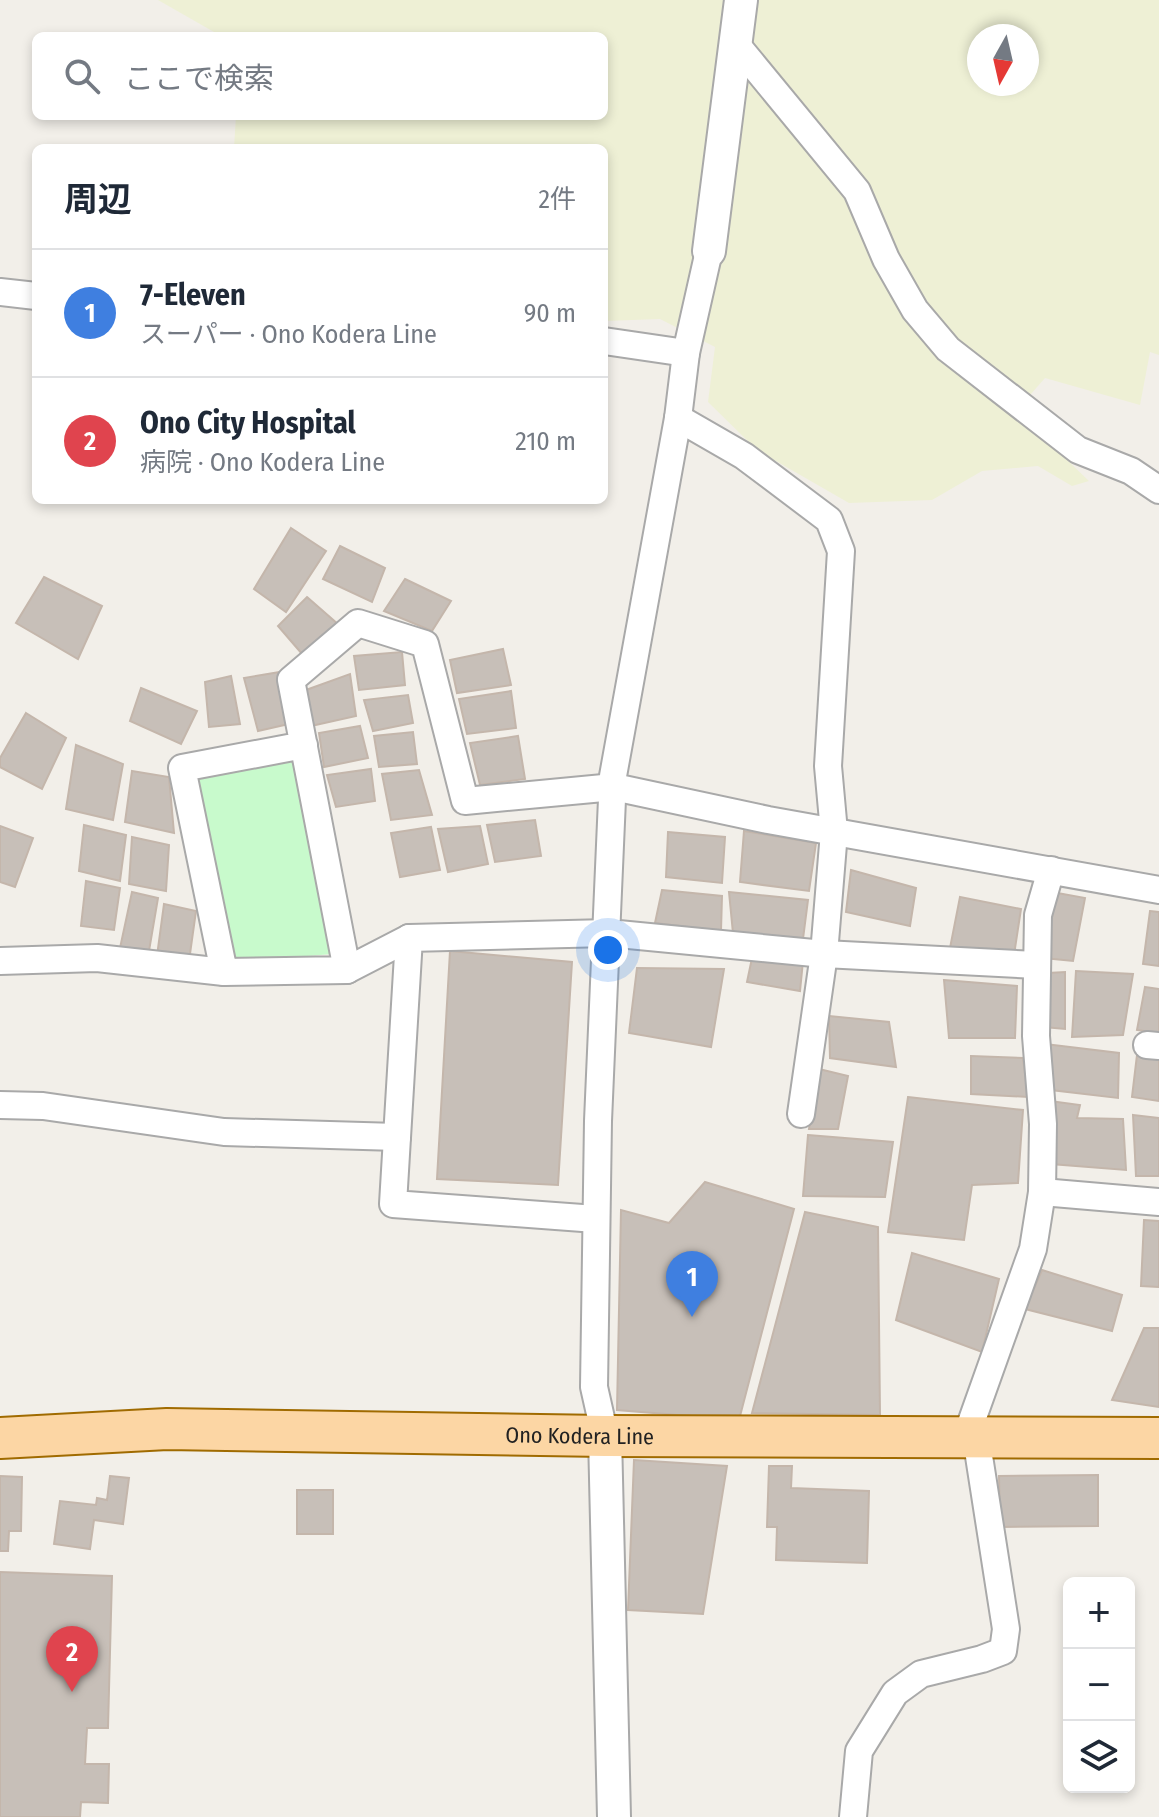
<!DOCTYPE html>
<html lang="ja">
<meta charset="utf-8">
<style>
body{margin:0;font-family:"Fira Sans Condensed","Noto Sans JP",sans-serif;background:#f2f2f3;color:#1f2937}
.controls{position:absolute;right:24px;bottom:24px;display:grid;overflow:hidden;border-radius:12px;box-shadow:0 4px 12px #0003}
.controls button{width:72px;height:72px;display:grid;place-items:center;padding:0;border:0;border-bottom:2px solid #e0e1e3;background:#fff;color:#1f2937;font:40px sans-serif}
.compass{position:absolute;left:967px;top:24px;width:72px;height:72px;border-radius:50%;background:#fff;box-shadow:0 4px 12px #0003;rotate:188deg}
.you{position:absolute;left:608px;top:950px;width:28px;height:28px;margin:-20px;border:6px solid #fff;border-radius:50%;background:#1a73e8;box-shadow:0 0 0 12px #1a73e833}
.badge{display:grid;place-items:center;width:52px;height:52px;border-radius:50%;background:#b45309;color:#fff;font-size:26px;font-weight:700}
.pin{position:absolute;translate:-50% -66px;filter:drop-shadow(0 2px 4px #0008)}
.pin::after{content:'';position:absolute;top:42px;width:28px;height:24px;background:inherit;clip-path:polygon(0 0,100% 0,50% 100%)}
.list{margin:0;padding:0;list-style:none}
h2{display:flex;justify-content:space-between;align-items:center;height:104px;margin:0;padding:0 32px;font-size:34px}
h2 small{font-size:26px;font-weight:400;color:#747a83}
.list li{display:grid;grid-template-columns:52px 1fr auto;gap:24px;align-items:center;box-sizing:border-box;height:128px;padding:0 32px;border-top:2px solid #e0e1e3}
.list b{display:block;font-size:30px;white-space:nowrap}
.list p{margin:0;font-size:26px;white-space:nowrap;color:#747a83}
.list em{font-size:26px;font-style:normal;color:#747a83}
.icon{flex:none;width:44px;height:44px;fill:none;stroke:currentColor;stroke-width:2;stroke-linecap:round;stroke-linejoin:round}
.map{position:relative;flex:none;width:1159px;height:1817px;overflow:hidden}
.search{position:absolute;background:#fff;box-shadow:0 4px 12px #0003;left:32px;top:32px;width:576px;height:88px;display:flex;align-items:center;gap:20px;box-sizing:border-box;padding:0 28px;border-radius:12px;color:#747a83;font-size:30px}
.panel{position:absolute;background:#fff;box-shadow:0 4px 12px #0003;left:32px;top:144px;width:576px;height:360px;border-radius:12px}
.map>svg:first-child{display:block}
</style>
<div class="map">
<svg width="1159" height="1817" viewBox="0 0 1159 1817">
<rect width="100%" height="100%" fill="#f2efe9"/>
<path fill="#eef0d5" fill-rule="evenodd" d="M158,0H1159V355L1150,352L1140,405L1045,378L1016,411L1089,481L1072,486L1038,466L982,471L932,500L849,503L757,450L708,402L715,347L660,319L604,321V148H234L236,116H604V36H221ZM979,36H1027V84H979Z"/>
<path fill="#c8facc" d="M295,762L333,954L233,962L191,775Z"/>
<g fill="#c7bfb8" stroke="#c4b6ab" stroke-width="2">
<path d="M291,528L326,551L286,612L254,589Z"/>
<path d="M340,546L385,568L372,602L323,579Z"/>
<path d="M44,577L102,606L78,659L16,623Z"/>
<path d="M405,579L451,601L432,631L384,611Z"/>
<path d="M307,597L339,625L303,655L278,626Z"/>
<path d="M503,649L511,685L457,693L450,660Z"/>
<path d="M402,652L405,685L359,690L354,656Z"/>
<path d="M280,672L289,724L258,731L244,678Z"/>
<path d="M350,674L356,716L311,726L306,690Z"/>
<path d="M231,676L240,724L209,727L205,682Z"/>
<path d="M141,688L197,711L181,744L130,721Z"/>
<path d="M511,691L516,728L467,734L459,699Z"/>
<path d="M408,695L413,723L373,731L364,700Z"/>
<path d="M26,713L66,738L42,789L0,767V758Z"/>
<path d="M360,726L368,758L324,767L319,733Z"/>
<path d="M413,732L417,764L379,767L374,736Z"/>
<path d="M518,736L525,779L480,785L470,743Z"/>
<path d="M76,745L123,764L113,820L66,809Z"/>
<path d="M371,769L375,801L336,807L327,775Z"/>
<path d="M419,770L432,815L391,820L382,774Z"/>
<path d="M132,771L169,777L174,833L125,822Z"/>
<path d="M535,820L541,856L495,862L487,825Z"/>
<path d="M84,825L126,835L120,881L79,871Z"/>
<path d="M0,826L33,838L15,887L0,882Z"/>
<path d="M480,826L488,864L448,872L438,829Z"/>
<path d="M431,827L440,870L400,877L391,833Z"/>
<path d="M744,831L816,843L809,891L740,882Z"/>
<path d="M668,832L725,837L722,883L666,877Z"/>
<path d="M132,837L169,845L166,891L129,884Z"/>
<path d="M851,870L916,888L910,926L846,912Z"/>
<path d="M86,881L120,888L114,930L81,926Z"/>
<path d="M662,890L722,896L721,931L655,923Z"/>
<path d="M132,892L158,898L149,951L120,948Z"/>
<path d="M729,892L808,900L803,939L733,933Z"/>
<path d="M1052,892L1085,898L1073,961L1044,958Z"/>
<path d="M960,897L1021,909L1014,955L950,948Z"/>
<path d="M164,904L196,911L189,961L157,956Z"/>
<path d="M1150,911L1159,912V966L1143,964Z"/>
<path d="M450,951L572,962L558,1185L437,1179Z"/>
<path d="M752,958L803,961L800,991L747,982Z"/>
<path d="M637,968L724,969L711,1047L629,1033Z"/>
<path d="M1076,971L1133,974L1123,1035L1072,1037Z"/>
<path d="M1065,972V1029L1044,1027L1048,973Z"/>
<path d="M944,980L1017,986L1015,1038H949Z"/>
<path d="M1145,987L1159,989V1033L1137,1030Z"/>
<path d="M829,1016L889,1022L896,1067L830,1058Z"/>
<path d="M1045,1044L1119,1053L1118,1098L1051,1090Z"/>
<path d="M1137,1055L1159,1059V1101L1132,1097Z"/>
<path d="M971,1056L1023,1058L1028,1097L971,1094Z"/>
<path d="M819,1069L848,1076L838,1129H809Z"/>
<path d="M908,1097L1023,1110L1018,1183L972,1185L964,1240L888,1232Z"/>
<path d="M1050,1101L1080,1105L1077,1118L1123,1119L1126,1170L1051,1164Z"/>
<path d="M1133,1115L1159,1118V1176H1136Z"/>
<path d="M808,1135L893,1142L885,1197L803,1196Z"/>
<path d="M705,1182L794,1209L739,1420L617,1410L621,1210L669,1223Z"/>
<path d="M805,1212L878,1227L880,1415L752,1413Z"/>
<path d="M1144,1220L1159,1221V1287L1141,1286Z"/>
<path d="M912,1253L999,1279L982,1352L896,1320Z"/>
<path d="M1042,1270L1122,1295L1112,1331L1025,1309Z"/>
<path d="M1144,1328H1159V1407L1112,1400Z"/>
<path d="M634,1460L727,1466L703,1614L628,1610Z"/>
<path d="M769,1466H792L791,1488L869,1491L867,1563L776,1560L777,1527H767Z"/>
<path d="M1098,1475V1526L1000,1527L999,1476Z"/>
<path d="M0,1476L22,1477L21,1531H9L8,1551H0Z"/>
<path d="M110,1476L129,1478L123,1524L94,1520L90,1549L54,1544L60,1501L96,1505L97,1498L107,1500Z"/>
<rect x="297" y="1490" width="36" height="44"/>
<path d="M0,1572L112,1576L108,1728H87L85,1764H109L108,1803L81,1802L80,1817H0Z"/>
</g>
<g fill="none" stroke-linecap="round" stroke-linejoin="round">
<g stroke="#a9a9a9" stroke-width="30">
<g id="minor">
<path d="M736,44L857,191L886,259L915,310L948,349L1078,450L1131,471L1159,490"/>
<path d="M0,292L36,296"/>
<path d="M604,341L686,353"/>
<path d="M678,418L744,456L829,520L841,551L828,766L834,832L824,954L801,1114"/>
<path d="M304,745L182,768L224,972L347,970L291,680L358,623L425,644L465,801L614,787L768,820L1159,890"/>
<path d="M0,961L97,958L224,972"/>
<path d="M347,970L409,938"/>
<path d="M1147,1045L1159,1046"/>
<path d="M0,1105L43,1106L224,1132L397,1137"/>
<path d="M1042,1192L1159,1202"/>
<path d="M596,1219L393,1204L409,938L608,933L824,954L1037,965"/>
<path d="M605,1436L594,1387L598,1121L613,776L678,418L686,353L709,251"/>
<path d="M966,1437L1033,1249L1042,1192L1043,1124L1036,1036L1038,915L1051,870"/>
<path d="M853,1817L859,1751L895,1693L921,1674L982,1659L1003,1651L1006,1629L976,1437"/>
</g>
</g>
<g stroke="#a9a9a9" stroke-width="36">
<g id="tertiary">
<path d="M709,251L741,0"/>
<path d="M605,1436L614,1817"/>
</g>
</g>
<g stroke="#a06b00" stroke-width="44">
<g id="primary">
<path id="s1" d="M0,1438L167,1429L605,1436L1159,1438"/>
</g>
</g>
<use href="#minor" stroke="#fff" stroke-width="26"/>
<use href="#tertiary" stroke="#fff" stroke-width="32"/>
<use href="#primary" stroke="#fcd6a4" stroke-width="40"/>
</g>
<g text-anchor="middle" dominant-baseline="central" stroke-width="6" stroke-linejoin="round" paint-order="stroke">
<g font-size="22" fill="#222" stroke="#fff">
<text stroke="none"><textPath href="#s1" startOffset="580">Ono Kodera Line</textPath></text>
</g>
</g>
</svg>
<div class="controls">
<button>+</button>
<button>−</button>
<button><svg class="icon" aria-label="layers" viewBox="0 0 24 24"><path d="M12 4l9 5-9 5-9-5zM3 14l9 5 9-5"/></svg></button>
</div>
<svg class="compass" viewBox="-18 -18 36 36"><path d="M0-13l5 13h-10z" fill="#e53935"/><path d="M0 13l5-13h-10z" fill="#747a83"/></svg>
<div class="you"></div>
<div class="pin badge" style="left:692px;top:1317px;background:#3f7fe0">1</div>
<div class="pin badge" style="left:72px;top:1692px;background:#e0444e">2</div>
<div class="search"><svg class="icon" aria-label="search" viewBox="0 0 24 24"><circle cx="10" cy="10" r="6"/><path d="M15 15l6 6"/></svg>ここで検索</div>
<section class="panel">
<h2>周辺<small>2件</small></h2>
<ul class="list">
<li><span class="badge" style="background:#3f7fe0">1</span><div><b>7-Eleven</b><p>スーパー · Ono Kodera Line</p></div><em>90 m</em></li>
<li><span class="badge" style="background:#e0444e">2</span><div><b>Ono City Hospital</b><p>病院 · Ono Kodera Line</p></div><em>210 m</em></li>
</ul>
</section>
</div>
